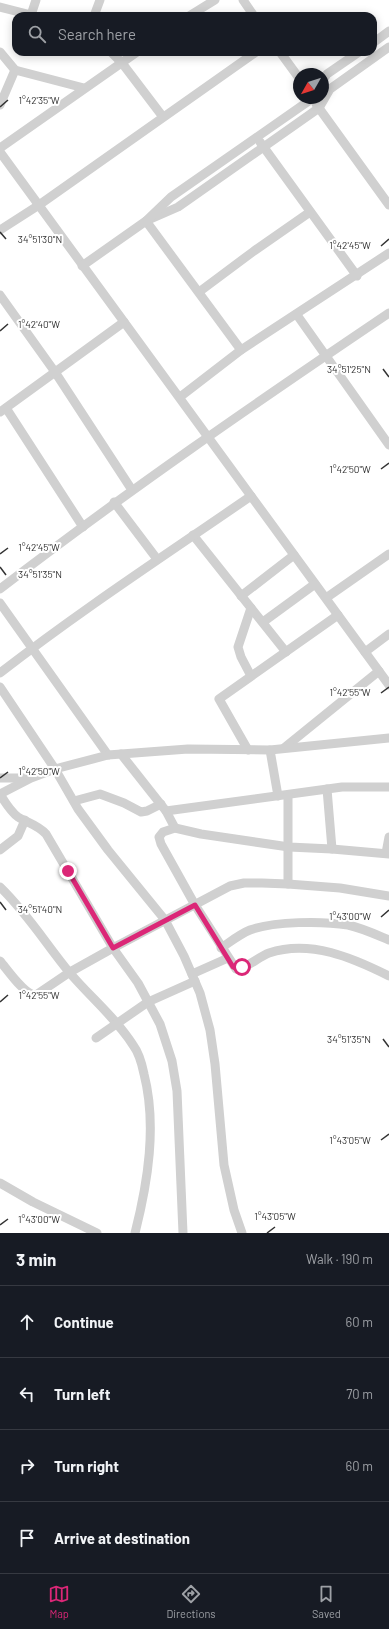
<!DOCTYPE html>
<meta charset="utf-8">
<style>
body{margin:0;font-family:Barlow,sans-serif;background:#242831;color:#f1f3f6}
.compass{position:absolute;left:293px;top:68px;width:36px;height:36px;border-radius:50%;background:#171b24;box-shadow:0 2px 10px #0003;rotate:231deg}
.stop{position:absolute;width:12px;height:12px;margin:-9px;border:3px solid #db2777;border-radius:50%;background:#fff}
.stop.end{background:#db2777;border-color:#fff;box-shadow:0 1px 4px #0008}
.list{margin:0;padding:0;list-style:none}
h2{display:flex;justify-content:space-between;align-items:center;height:52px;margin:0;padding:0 16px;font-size:17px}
h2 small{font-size:13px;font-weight:400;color:#9ea1a6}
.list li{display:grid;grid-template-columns:26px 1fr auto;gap:12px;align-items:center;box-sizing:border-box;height:72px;padding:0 16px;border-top:1px solid #363941}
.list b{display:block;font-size:15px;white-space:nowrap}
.list em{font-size:13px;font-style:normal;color:#9ea1a6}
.icon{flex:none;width:22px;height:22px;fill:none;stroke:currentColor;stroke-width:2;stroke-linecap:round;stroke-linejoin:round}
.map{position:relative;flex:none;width:389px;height:1233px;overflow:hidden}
.search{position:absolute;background:#171b24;box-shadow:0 2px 10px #0003;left:12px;right:12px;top:12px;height:44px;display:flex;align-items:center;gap:10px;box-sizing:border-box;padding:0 14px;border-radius:12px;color:#9ea1a6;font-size:15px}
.sheet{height:340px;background:#171b24}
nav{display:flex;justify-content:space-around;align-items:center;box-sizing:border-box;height:56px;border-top:1px solid #363941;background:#171b24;font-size:11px;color:#9ea1a6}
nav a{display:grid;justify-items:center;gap:2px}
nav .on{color:#db2777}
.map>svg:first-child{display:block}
</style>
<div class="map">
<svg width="389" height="1233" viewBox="0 0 389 1233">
<rect width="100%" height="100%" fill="#fff"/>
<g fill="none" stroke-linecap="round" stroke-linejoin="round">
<g stroke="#d0d0d0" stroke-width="9">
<path d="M243,0L254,16"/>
<path d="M0,7L35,16"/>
<path d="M31,15L36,0"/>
<path d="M94,16L100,0"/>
<path d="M189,16L215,0"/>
<path d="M373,43L389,31"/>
<path d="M0,52L15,70L84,88"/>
<path d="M111,52L122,63L163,117"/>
<path d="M280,52L299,78"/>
<path d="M323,80L327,74L359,52"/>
<path d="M316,104L389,205"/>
<path d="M0,105L15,70"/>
<path d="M260,142L357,276"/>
<path d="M0,148L137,52"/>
<path d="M0,152L389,685"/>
<path d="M146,221L178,207L319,108L330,89L389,47"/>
<path d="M146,221L241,350"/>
<path d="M0,230L39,205L256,52"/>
<path d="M82,266L146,221L171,197L313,98"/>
<path d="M199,292L254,251L310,212"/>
<path d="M0,295L55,372L132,490"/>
<path d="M297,315L389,445"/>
<path d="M180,397L241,350L389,253"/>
<path d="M6,408L83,527"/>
<path d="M0,412L124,322"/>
<path d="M114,502L157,559"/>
<path d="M193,535L286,652"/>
<path d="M0,589C126,492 257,402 389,313"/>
<path d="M241,596L294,555"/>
<path d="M326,598L389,554"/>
<path d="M0,603L108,755"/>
<path d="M251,608L238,647L241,657L251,676"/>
<path d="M263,622L315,584"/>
<path d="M365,652L389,634"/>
<path d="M0,673C81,610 167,554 251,496"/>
<path d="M0,687L55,769L78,809L108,850L165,920L184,956L200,993L210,1030L215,1064L224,1165L234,1210L242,1233"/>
<path d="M284,748L379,671"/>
<path d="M248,750L219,699L338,615"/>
<path d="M270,750L278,796"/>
<path d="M121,754L166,811L175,828"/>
<path d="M0,778H29"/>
<path d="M327,789L332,849"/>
<path d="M0,794C5,802 10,811 18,817C28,823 38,825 46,834L113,948L138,983L160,1024L172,1061L177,1091L183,1233"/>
<path d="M0,794L31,778L55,769L108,755L188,749L270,750L389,738"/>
<path d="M74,801L100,794L124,803L141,812L147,811L161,804"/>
<path d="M166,811L342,787H389"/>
<path d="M0,850L18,836L25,820"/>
<path d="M386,853L389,837"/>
<path d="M389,854L332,849L289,847L201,834L175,828L163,832L159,837L161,844L195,905L236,969C248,968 258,957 269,953C310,939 353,958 389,976"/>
<path d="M288,884V795"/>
<path d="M0,887C27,913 46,944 69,972C90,997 116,1018 133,1045C139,1053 142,1064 144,1074C157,1125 148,1182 135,1233"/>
<path d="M221,948C230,942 240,934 250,930C274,921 323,921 348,925C362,928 377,935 389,940"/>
<path d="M0,961C7,969 25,996 36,995L70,972L113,948L230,886L244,883H262L288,884L340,888L389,896"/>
<path d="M192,974L228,958"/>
<path d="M96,1038L148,1002L195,981"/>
<path d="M0,1183L33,1202L97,1233"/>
</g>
</g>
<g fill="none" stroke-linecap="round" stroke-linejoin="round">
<path stroke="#db2777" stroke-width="5" d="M68,871L113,948L195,905L233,967L238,969L242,967"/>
</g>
<path fill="none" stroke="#333" stroke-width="1.5" d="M0,107L8,100M0,232L6,239M381,246L389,239M0,331L8,324M383,369L389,377M381,469L389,463M0,554L8,548M0,567L6,575M381,693L389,687M0,778L8,772M0,902L6,910M381,917L389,910M0,1002L8,995M383,1039L389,1047M381,1140L389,1134M0,1225L8,1219M267,1233L275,1227"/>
<g font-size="10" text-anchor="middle" fill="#333" stroke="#fff" stroke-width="4" stroke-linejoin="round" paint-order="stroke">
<text x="39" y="104">1°42'35"W</text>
<text x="40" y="243">34°51'30"N</text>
<text x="350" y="249">1°42'45"W</text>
<text x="39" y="328">1°42'40"W</text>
<text x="349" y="373">34°51'25"N</text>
<text x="350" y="473">1°42'50"W</text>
<text x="39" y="551">1°42'45"W</text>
<text x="40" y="578">34°51'35"N</text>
<text x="350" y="696">1°42'55"W</text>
<text x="39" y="775">1°42'50"W</text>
<text x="40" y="913">34°51'40"N</text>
<text x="350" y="920">1°43'00"W</text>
<text x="39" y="999">1°42'55"W</text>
<text x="349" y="1043">34°51'35"N</text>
<text x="350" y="1144">1°43'05"W</text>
<text x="275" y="1220">1°43'05"W</text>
<text x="39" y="1223">1°43'00"W</text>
</g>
</svg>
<svg class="compass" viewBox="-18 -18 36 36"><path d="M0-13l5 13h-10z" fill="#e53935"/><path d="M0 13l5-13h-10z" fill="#9ea1a6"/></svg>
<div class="stop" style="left:242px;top:967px"></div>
<div class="stop end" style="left:68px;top:871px"></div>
<div class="search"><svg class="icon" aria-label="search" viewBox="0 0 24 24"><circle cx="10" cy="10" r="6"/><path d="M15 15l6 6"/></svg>Search here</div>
</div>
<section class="sheet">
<h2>3 min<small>Walk · 190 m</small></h2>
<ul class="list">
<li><svg class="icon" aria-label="ahead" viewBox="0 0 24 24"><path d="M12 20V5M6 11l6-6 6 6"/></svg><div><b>Continue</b></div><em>60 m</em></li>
<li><svg class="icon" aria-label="left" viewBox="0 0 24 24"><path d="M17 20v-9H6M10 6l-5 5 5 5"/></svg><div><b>Turn left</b></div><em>70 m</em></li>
<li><svg class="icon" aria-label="right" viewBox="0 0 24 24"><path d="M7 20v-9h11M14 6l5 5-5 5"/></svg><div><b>Turn right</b></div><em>60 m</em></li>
<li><svg class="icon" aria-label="arrive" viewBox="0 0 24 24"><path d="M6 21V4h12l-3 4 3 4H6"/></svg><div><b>Arrive at destination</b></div></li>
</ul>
</section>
<nav>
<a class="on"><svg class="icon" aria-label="map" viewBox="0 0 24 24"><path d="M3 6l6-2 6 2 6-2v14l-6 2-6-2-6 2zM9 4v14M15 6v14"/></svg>Map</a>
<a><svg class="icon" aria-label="directions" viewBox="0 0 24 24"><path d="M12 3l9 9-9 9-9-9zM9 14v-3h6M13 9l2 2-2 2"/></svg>Directions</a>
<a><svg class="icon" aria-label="saved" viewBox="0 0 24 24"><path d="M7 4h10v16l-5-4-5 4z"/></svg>Saved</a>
</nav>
